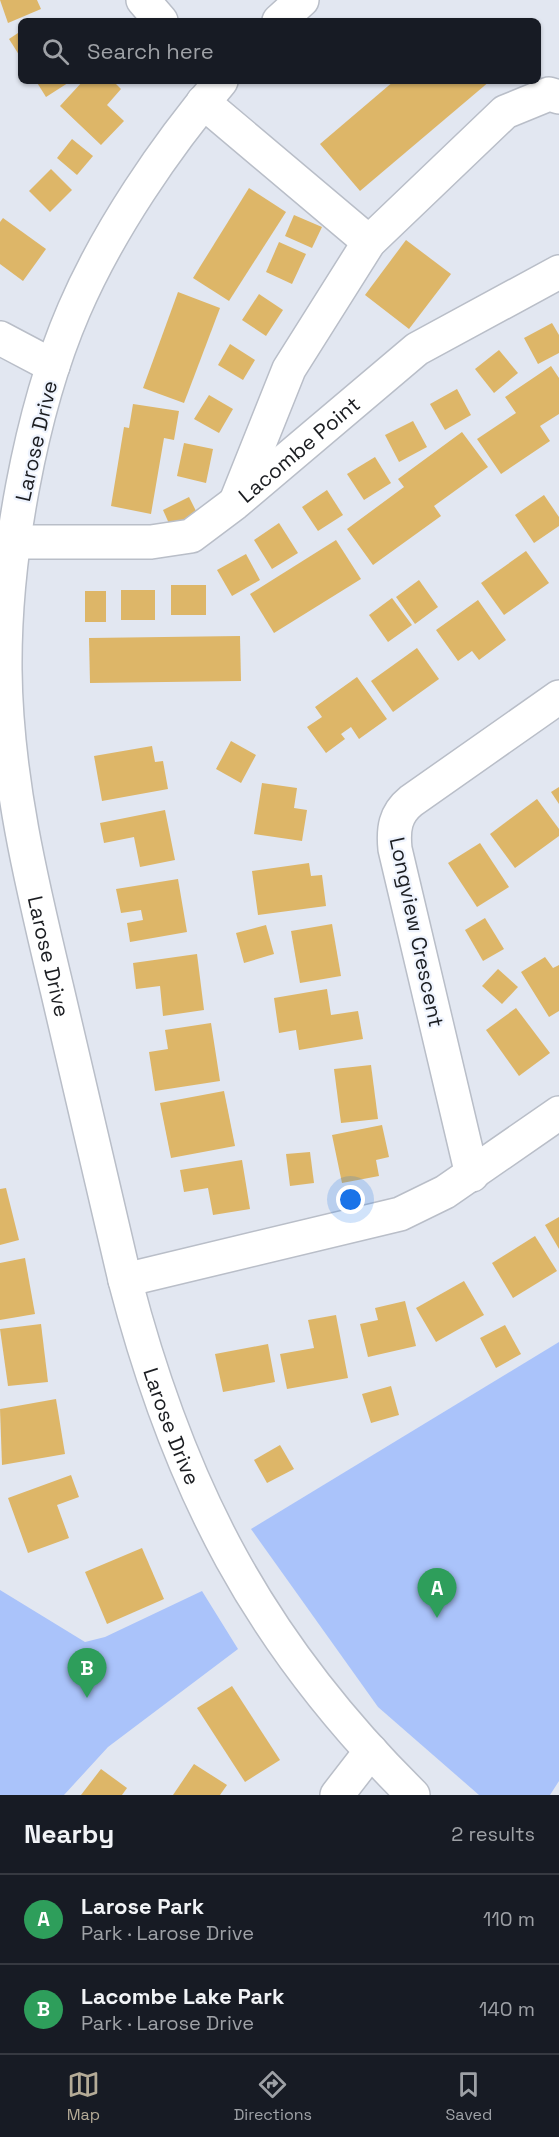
<!DOCTYPE html>
<meta charset="utf-8">
<style>
body{margin:0;font-family:"Space Grotesk",sans-serif;background:#20242c;color:#f1f3f6}
.you{position:absolute;left:351px;top:1200px;width:21px;height:21px;margin:-15px;border:4px solid #fff;border-radius:50%;background:#1a73e8;box-shadow:0 0 0 9px #1a73e833}
.badge{display:grid;place-items:center;width:39px;height:39px;border-radius:50%;background:#b4ab97;color:#fff;font-size:20px;font-weight:700}
.pin{position:absolute;translate:-50% -50px;filter:drop-shadow(0 2px 3px #0008)}
.pin::after{content:'';position:absolute;top:32px;width:21px;height:18px;background:inherit;clip-path:polygon(0 0,100% 0,50% 100%)}
.list{margin:0;padding:0;list-style:none}
h2{display:flex;justify-content:space-between;align-items:center;height:78px;margin:0;padding:0 24px;font-size:26px}
h2 small{font-size:20px;font-weight:400;color:#9ea1a6}
.list li{display:grid;grid-template-columns:39px 1fr auto;gap:18px;align-items:center;box-sizing:border-box;height:90px;padding:0 24px;border-top:2px solid #363941}
.list b{display:block;font-size:22px;white-space:nowrap}
.list p{margin:0;font-size:20px;white-space:nowrap;color:#9ea1a6}
.list em{font-size:20px;font-style:normal;color:#9ea1a6}
.icon{flex:none;width:33px;height:33px;fill:none;stroke:currentColor;stroke-width:2;stroke-linecap:round;stroke-linejoin:round}
.map{position:relative;flex:none;width:559px;height:1795px;overflow:hidden}
.search{position:absolute;background:#171b24;box-shadow:0 2px 4px #0004;left:18px;right:18px;top:18px;height:66px;display:flex;align-items:center;gap:15px;box-sizing:border-box;padding:0 21px;border-radius:9px;color:#9ea1a6;font-size:22px}
.sheet{height:258px;background:#171b24}
nav{display:flex;justify-content:space-around;align-items:center;box-sizing:border-box;height:84px;border-top:2px solid #363941;background:#171b24;font-size:16px;color:#9ea1a6}
nav a{display:grid;justify-items:center;gap:3px}
nav .on{color:#b4ab97}
.map>svg:first-child{display:block}
</style>
<div class="map">
<svg width="559" height="1795" viewBox="0 0 559 1795">
<rect width="100%" height="100%" fill="#e2e7f1"/>
<g fill="#aac3fa">
<path d="M559,1342V1781L550,1795H479L378,1707L251,1529Z"/>
<path d="M0,1590L85,1642L105,1637L202,1591L238,1649L108,1747L64,1795H0Z"/>
</g>
<g fill="#ddb668">
<path d="M0,0H37L41,9L8,23Z"/>
<path d="M21,31V58L9,39Z"/>
<path d="M36,81H71L46,97Z"/>
<path d="M83,81H113L121,89L107,105L124,121L101,145L60,106Z"/>
<path d="M394,81H490L360,191L320,144Z"/>
<path d="M72,139L93,156L77,175L57,158Z"/>
<path d="M51,169L72,190L50,212L29,191Z"/>
<path d="M249,188L286,212L229,301L193,278Z"/>
<path d="M294,215L322,227L312,248L285,236Z"/>
<path d="M3,218L46,249L23,281L0,264V222Z"/>
<path d="M406,240L451,274L409,329L365,295Z"/>
<path d="M279,242L306,254L292,284L266,272Z"/>
<path d="M178,292L220,308L184,403L143,388Z"/>
<path d="M259,294L283,310L266,336L242,320Z"/>
<path d="M552,323L559,335V353L538,364L524,338Z"/>
<path d="M230,344L255,360L243,380L218,365Z"/>
<path d="M499,350L518,373L494,393L475,369Z"/>
<path d="M551,366L559,378V414L540,426L550,441L501,474L477,439L516,413L505,397Z"/>
<path d="M457,389L471,415L445,430L430,404Z"/>
<path d="M209,395L233,409L219,433L194,419Z"/>
<path d="M133,404L179,411L174,440L164,438L151,514L111,506L124,427L129,428Z"/>
<path d="M413,421L427,447L399,462L385,435Z"/>
<path d="M462,432L488,467L434,506L441,516L373,565L347,529L404,487L398,479Z"/>
<path d="M184,443L213,449L206,483L177,476Z"/>
<path d="M375,457L391,483L364,500L347,474Z"/>
<path d="M327,490L343,515L318,531L302,507Z"/>
<path d="M544,495L559,517V526L534,543L515,515Z"/>
<path d="M189,497L198,515L171,528L163,510Z"/>
<path d="M279,523L298,553L272,569L254,540Z"/>
<path d="M336,540L361,579L274,633L250,594Z"/>
<path d="M526,551L549,583L504,615L481,583Z"/>
<path d="M246,554L260,580L232,596L217,570Z"/>
<path d="M419,580L438,607L415,624L396,597Z"/>
<rect x="171" y="585" width="35" height="30"/>
<rect x="121" y="590" width="34" height="30"/>
<rect x="85" y="591" width="21" height="31"/>
<path d="M392,598L412,625L388,642L369,615Z"/>
<path d="M478,600L506,640L479,660L472,651L458,661L436,630Z"/>
<path d="M240,636L241,681L90,683L89,638Z"/>
<path d="M417,648L439,679L393,712L371,681Z"/>
<path d="M357,677L387,719L359,739L351,727L341,734L345,739L326,753L307,727L322,717L315,707Z"/>
<path d="M231,741L256,755L241,783L216,769Z"/>
<path d="M152,746L155,762L163,761L168,789L102,801L94,756Z"/>
<path d="M262,783L297,788L294,808L307,810L302,841L254,834Z"/>
<path d="M559,787V804L551,792Z"/>
<path d="M537,799L559,829V836L515,868L490,834Z"/>
<path d="M165,810L175,860L140,867L134,837L104,843L100,823Z"/>
<path d="M480,843L509,887L477,907L448,863Z"/>
<path d="M309,863L311,876L322,875L326,906L258,915L252,871Z"/>
<path d="M178,879L187,932L130,942L127,923L143,920L141,910L121,913L116,889Z"/>
<path d="M485,918L504,949L483,961L465,930Z"/>
<path d="M332,924L341,976L300,983L291,931Z"/>
<path d="M266,925L274,954L244,963L236,933Z"/>
<path d="M197,954L204,1010L163,1016L160,986L136,989L133,963Z"/>
<path d="M545,957L553,968L559,965V1011L549,1017L521,972Z"/>
<path d="M498,969L518,987L502,1004L482,986Z"/>
<path d="M327,989L331,1015L358,1011L363,1039L299,1050L296,1030L279,1033L274,998Z"/>
<path d="M516,1008L550,1053L519,1076L486,1030Z"/>
<path d="M211,1023L220,1081L155,1091L149,1052L168,1049L165,1030Z"/>
<path d="M371,1065L378,1119L341,1123L334,1069Z"/>
<path d="M224,1091L235,1146L171,1158L160,1103Z"/>
<path d="M382,1125L389,1157L376,1160L379,1176L342,1183L332,1135Z"/>
<path d="M310,1152L314,1183L290,1186L286,1154Z"/>
<path d="M242,1160L250,1209L213,1215L208,1188L184,1192L180,1170Z"/>
<path d="M6,1188L19,1240L0,1245V1189Z"/>
<path d="M559,1217V1249L545,1225Z"/>
<path d="M535,1236L557,1271L513,1298L492,1263Z"/>
<path d="M25,1258L35,1314L0,1320V1263Z"/>
<path d="M464,1281L484,1315L436,1342L416,1308Z"/>
<path d="M405,1301L416,1346L368,1357L360,1324L378,1320L375,1308Z"/>
<path d="M336,1315L348,1378L287,1389L280,1354L314,1348L308,1320Z"/>
<path d="M41,1324L48,1382L8,1386L0,1329Z"/>
<path d="M505,1325L521,1354L496,1368L480,1338Z"/>
<path d="M268,1344L275,1382L223,1392L215,1354Z"/>
<path d="M391,1386L399,1415L371,1423L362,1394Z"/>
<path d="M56,1399L65,1454L2,1465L0,1409Z"/>
<path d="M280,1445L294,1469L267,1483L254,1460Z"/>
<path d="M71,1475L79,1497L57,1505L69,1538L28,1553L8,1498Z"/>
<path d="M142,1548L164,1599L107,1624L85,1572Z"/>
<path d="M232,1686L280,1760L245,1782L197,1708Z"/>
<path d="M194,1764L227,1785L220,1795H173Z"/>
<path d="M101,1769L127,1788L122,1795H81Z"/>
</g>
<g fill="none" stroke-linecap="round" stroke-linejoin="round">
<g stroke="#b9bec8" stroke-width="36">
<g id="minor">
<path d="M143,0L161,21"/>
<path d="M279,21L302,0"/>
<path id="s1" d="M221,81C165,147 108,231 74,310C30,412 4,559 5,670C6,778 32,885 57,989C79,1086 102,1183 125,1280C179,1488 259,1643 413,1795"/>
<path d="M203,102L369,242"/>
<path d="M0,338L53,366"/>
<path d="M237,499L289,369L369,242L505,112L549,94L559,97"/>
<path id="s2" d="M14,542H151L191,536L235,503L417,349L559,272"/>
<path d="M472,1175L395,849C393,829 395,814 411,801L559,697"/>
<path d="M125,1280L400,1214L445,1192L559,1113"/>
<path d="M337,1795L371,1751"/>
</g>
</g>
<use href="#minor" stroke="#fff" stroke-width="33"/>
</g>
<g text-anchor="middle" dominant-baseline="central" stroke-width="4.5" stroke-linejoin="round" paint-order="stroke">
<g font-size="21" fill="#1b1d21" stroke="#eff4fe">
<text transform="translate(36 441) rotate(-77)">Larose Drive</text>
<text stroke="none"><textPath href="#s2" startOffset="316">Lacombe Point</textPath></text>
<text transform="translate(417 932) rotate(78)">Longview Crescent</text>
<text stroke="none"><textPath href="#s1" startOffset="932">Larose Drive</textPath></text>
<text stroke="none"><textPath href="#s1" startOffset="1418">Larose Drive</textPath></text>
</g>
</g>
</svg>
<div class="you"></div>
<div class="pin badge" style="left:437px;top:1618px;background:#2e9e5b">A</div>
<div class="pin badge" style="left:87px;top:1698px;background:#2e9e5b">B</div>
<div class="search"><svg class="icon" aria-label="search" viewBox="0 0 24 24"><circle cx="10" cy="10" r="6"/><path d="M15 15l6 6"/></svg>Search here</div>
</div>
<section class="sheet">
<h2>Nearby<small>2 results</small></h2>
<ul class="list">
<li><span class="badge" style="background:#2e9e5b">A</span><div><b>Larose Park</b><p>Park · Larose Drive</p></div><em>110 m</em></li>
<li><span class="badge" style="background:#2e9e5b">B</span><div><b>Lacombe Lake Park</b><p>Park · Larose Drive</p></div><em>140 m</em></li>
</ul>
</section>
<nav>
<a class="on"><svg class="icon" aria-label="map" viewBox="0 0 24 24"><path d="M3 6l6-2 6 2 6-2v14l-6 2-6-2-6 2zM9 4v14M15 6v14"/></svg>Map</a>
<a><svg class="icon" aria-label="directions" viewBox="0 0 24 24"><path d="M12 3l9 9-9 9-9-9zM9 14v-3h6M13 9l2 2-2 2"/></svg>Directions</a>
<a><svg class="icon" aria-label="saved" viewBox="0 0 24 24"><path d="M7 4h10v16l-5-4-5 4z"/></svg>Saved</a>
</nav>
